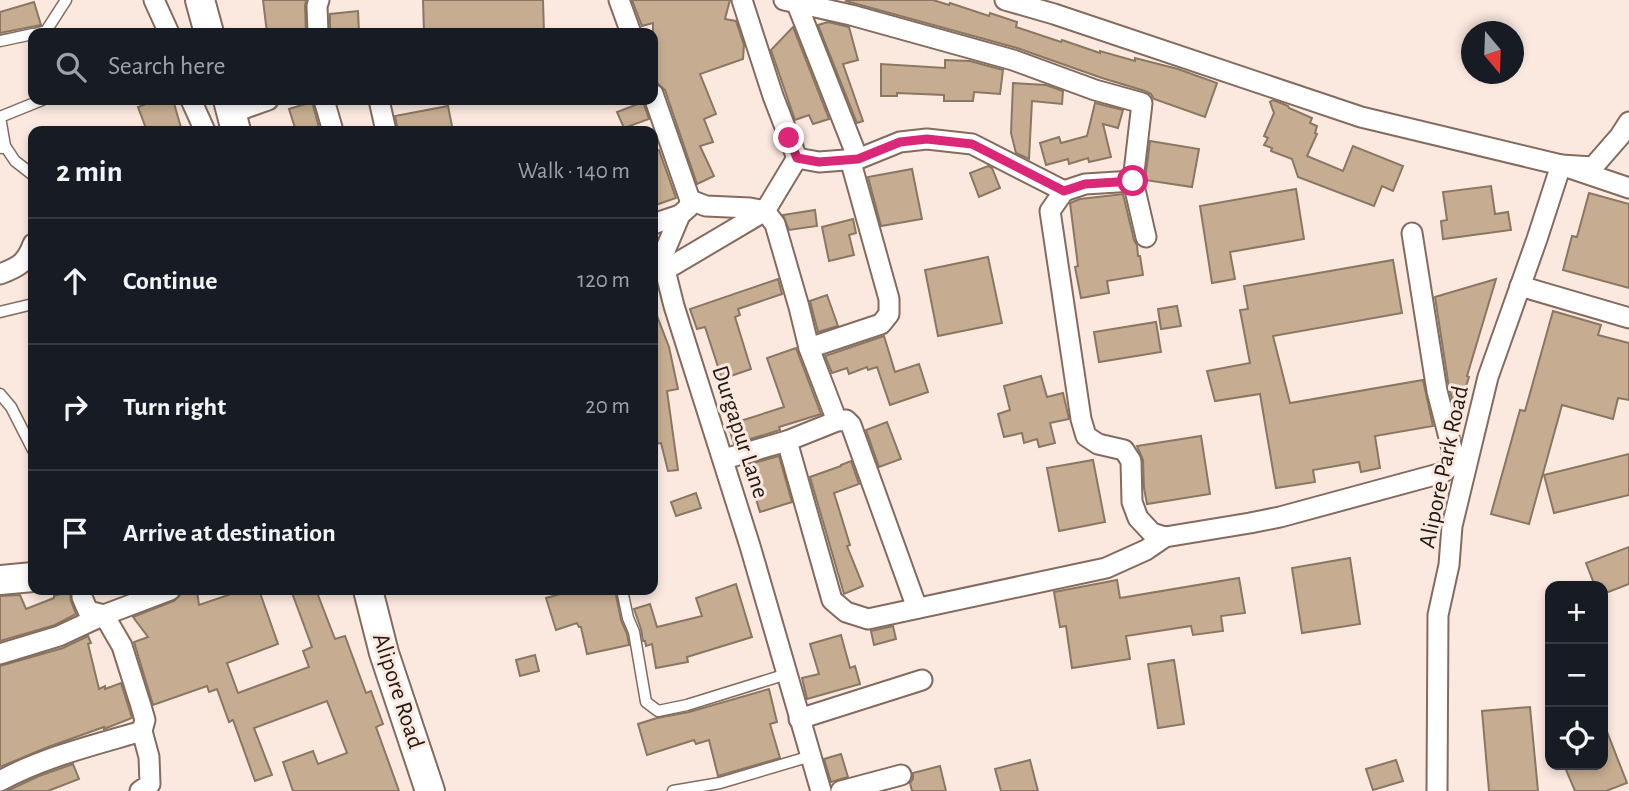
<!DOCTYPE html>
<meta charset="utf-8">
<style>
body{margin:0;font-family:"Alegreya Sans",sans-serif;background:#20242c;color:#f1f3f6}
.controls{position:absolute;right:21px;bottom:21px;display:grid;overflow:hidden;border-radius:14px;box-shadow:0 4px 10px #0003}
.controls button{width:63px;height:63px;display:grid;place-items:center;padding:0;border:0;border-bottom:2px solid #363941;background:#171b24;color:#f1f3f6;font:35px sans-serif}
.compass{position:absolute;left:1461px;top:21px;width:63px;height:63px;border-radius:50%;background:#171b24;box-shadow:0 4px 10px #0003;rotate:161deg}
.stop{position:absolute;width:21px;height:21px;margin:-16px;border:5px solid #db2777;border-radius:50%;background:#fff}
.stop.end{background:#db2777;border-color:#fff;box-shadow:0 2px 7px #0008}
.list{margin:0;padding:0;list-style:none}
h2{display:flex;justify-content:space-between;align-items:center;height:91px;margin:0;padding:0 28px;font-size:30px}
h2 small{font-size:23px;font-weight:400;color:#9ea1a6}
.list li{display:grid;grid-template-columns:46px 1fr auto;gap:21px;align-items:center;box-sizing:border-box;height:126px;padding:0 28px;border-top:2px solid #363941}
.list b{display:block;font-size:26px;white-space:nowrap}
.list em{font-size:23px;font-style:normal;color:#9ea1a6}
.icon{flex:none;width:38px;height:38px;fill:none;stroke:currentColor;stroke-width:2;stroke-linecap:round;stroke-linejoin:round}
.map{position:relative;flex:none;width:1629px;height:791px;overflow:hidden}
.search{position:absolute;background:#171b24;box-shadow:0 4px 10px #0003;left:28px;top:28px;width:630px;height:77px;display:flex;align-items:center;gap:18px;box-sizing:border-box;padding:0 24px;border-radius:14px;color:#9ea1a6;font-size:26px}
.panel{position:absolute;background:#171b24;box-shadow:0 4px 10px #0003;left:28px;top:126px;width:630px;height:469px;border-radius:14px}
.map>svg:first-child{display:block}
</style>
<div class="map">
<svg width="1629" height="791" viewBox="0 0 1629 791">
<rect width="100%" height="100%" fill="#fbe9e0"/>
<g fill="#c6ad91" stroke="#897762" stroke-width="2">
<path d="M263,0H306L305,6L306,33H267Z"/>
<path d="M423,0H543L544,33H424Z"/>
<path d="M632,0H730L725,19L736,21L744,45L743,59L700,74L716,114L704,119L713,142L700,146L714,176L697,184L665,90L657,83L653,71V23L642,26Z"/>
<path d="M847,0H933L949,5L950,3L989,16L990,13L1017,22L1016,27L1061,42L1062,40L1100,53V51L1135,61V58L1178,69L1217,83L1205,117L1154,99L1151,94L1145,91L1102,78L1017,48L846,1Z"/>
<path d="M34,2L41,25L0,33V12Z"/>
<path d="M358,11L359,33H330V14Z"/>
<path d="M828,22L849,27L858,60L843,64L863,121L857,123L818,25Z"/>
<path d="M793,27L829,119L813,124L809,115L795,120L771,50Z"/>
<path d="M945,60L970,61L1003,70L1000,94L974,92L973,101H944V95L897,93V96H881V64L945,68Z"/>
<path d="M1013,83L1046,85L1063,91L1062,104L1032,101L1029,159L1016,153L1011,133Z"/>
<path d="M157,100H173L182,131H147L138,107Z"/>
<path d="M1273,100L1288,106L1289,108L1312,118L1310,123L1317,126L1315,133L1317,134L1307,156L1343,171L1353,146L1403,166L1393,191L1382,186L1374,206L1298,177L1292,159L1271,151L1272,148L1264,145L1268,138L1264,136L1274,113L1270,102Z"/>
<path d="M312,102L320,131H296L289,109Z"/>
<path d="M643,102L649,119L624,128L617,112Z"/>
<path d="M1095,103L1123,110L1118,128L1103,124L1111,157L1089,162L1088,158L1069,164L1068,159L1046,165L1040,143L1059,137L1061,143L1087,136Z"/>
<path d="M448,106L453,131H398L395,116Z"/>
<path d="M1150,141L1199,149L1192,187L1145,180Z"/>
<path d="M659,150L676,198L653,206V152Z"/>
<path d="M988,166L992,168L1000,188L979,197L970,173Z"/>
<path d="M912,169L922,219L881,226L868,177Z"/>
<path d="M1491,186L1495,214L1508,212L1511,230L1443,239L1441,221L1447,220L1443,192Z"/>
<path d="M1296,189L1304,239L1230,252L1235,279L1212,283L1200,206Z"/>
<path d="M1589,193L1629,204V288L1563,270L1572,236L1577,237Z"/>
<path d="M1123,194L1134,240L1137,245L1138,256H1140L1143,275L1107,281L1109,293L1081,298L1075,267L1078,266L1070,203L1080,199Z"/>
<path d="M815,210L817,226L789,230L783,215Z"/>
<path d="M853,219L856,233L849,235L854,255L829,261L822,227Z"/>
<path d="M988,257L1002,323L938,336L925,270Z"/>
<path d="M1393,260L1402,313L1273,336L1290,403L1423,380L1433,426L1375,436L1380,468L1361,472L1359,462L1313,470L1315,482L1276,488L1260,394L1215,401L1207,371L1250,363L1240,310L1248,309L1244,286Z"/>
<path d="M778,279L782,294L738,309L740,315L735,317L751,369L722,379L705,327L697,329L690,309Z"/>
<path d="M1496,279L1467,376L1469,377L1458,411L1455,410L1449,388L1435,297Z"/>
<path d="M827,295L838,326L818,332L810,301Z"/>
<path d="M1177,306L1181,326L1161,329L1158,309Z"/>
<path d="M654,308L669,347L678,389L667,391L678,470L668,471L661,443L653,444V309Z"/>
<path d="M1553,311L1601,325L1598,335L1629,343V400L1618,398L1613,419L1562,405L1529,524L1491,514L1520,410L1525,411Z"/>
<path d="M1156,322L1161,352L1099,362L1094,332Z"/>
<path d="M884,336L895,372L919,364L928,392L890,405L877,367L868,370L867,367L849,374L847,368L832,373L825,356Z"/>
<path d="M796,348L821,414L779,427L780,430L734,444L728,425L784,407L767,358Z"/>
<path d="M1041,376L1047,397L1063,393L1067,410L1069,419L1050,423L1055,443L1039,447L1037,439L1024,443L1022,433L1004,437L998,414L1010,410L1004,386Z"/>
<path d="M887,422L901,459L879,467L866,430Z"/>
<path d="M1201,436L1210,494L1147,504L1144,488L1143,460L1137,446Z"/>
<path d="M1629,454V495L1554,513L1544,475Z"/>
<path d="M779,456L792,502L760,512L752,486H753L746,465Z"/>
<path d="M1093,460L1105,522L1059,531L1047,468Z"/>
<path d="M851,461L859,484L834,493L850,545L847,546L863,586L844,594L810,477L841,466V465Z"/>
<path d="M696,493L701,508L676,516L671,502Z"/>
<path d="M1629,547V584L1603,594V586H1595L1586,563Z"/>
<path d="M1350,558L1360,624L1302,633L1292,568Z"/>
<path d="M1239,578L1245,613L1221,616L1223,631L1193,635L1191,626L1126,636L1130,659L1072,668L1066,626L1060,627L1054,592L1117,580L1120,598Z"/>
<path d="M736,584L752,637L687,657L688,662L656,668L652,644L646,646L645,641H643L641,629L634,609L650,604L657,627L702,616L696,598Z"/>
<path d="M243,590H259L278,644L227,663L238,693L309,667L303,651L312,647L291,590H316L335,639L345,636L366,693L371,691L383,724L376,727L399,791H293L283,762L313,751L318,764L347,753L327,701L254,728L272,775L255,781L233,720L229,722L217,689L209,692L207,686L153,705L134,642L148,637L133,617L174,601L181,594L197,591L199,605Z"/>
<path d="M575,590H615L621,620L627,634L629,645L587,654L581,627H579L577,623L556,630L546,598Z"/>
<path d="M70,591L71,601L76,614L55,625L0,641V596L20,595L26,609L54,598V596Z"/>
<path d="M893,626L896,639L874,645L871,631Z"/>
<path d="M841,635L850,668L855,666L860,684L807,699L802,678L819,674L810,644Z"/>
<path d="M88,636L91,643L88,644L99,689L105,686V689L121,683L132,718L104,729V727L48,747L0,767V666L63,648Z"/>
<path d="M535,655L539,671L520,676L516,660Z"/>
<path d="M1174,660L1184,724L1158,728L1148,664Z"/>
<path d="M769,689L777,722L770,724L780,758L718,776L709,740L696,744L694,740L647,755L638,724L657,718L689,712Z"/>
<path d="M1530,707L1538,791H1489L1482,711Z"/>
<path d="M1604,724L1627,783L1606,791H1575L1564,765H1603Z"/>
<path d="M841,754L848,777L831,782L824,759Z"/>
<path d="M1030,760L1038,791H1001L995,769Z"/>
<path d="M1396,760L1403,781L1373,790L1366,769Z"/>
<path d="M73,764L79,779L48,791H7L39,776Z"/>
<path d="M940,766L946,791H912L910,783L913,779V773Z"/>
</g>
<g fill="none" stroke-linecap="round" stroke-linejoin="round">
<g stroke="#846b5e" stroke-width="13">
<g id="lane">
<path d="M38,33L46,31L66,0"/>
<path d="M0,41L33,34"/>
<path d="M5,146L0,117L42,100"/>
<path d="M2,148L5,146L15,161L33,175"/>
<path d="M0,312L33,304"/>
<path d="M0,394L11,407L33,450"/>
<path d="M622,590L628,618L634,632L646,702L658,711L687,705L787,674"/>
<path d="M673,791L720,783L811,756"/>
</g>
</g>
<g stroke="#846b5e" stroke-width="23">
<g id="street">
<path d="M154,0L169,33"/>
<path d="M619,0L631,33"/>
<path d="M742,0L773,96L797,158L819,162L858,159L900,142L927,139L972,144L1064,191"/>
<path d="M784,0L851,15L1013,60L1095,90L1142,103L1133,181"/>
<path d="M1005,0L1054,14L1361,117L1561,165L1629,188"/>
<path d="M797,4L858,159"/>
<path d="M318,33L317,6L319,0"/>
<path d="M653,94L690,200L689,207L680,215L664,253L665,270L674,306L750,546L821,791"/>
<path d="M191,100L205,131"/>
<path d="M324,100L333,131"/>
<path d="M379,100L386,131"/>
<path d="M240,110L268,100"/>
<path d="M690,200L706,206L750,208L765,211L775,224L799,307L809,348L837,421"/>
<path d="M653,224L680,215"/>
<path d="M1146,237L1133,181L1085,184L1064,191L1050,211L1081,419L1086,436L1098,444L1124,450L1131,461L1132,502L1138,518L1152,533L1165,537L1250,523L1280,517L1442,473L1452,465V449L1437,391L1412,233"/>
<path d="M665,270L765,211L797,158"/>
<path d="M0,274C19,267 26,263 33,244"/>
<path d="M1520,286L1629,318"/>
<path d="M809,348L881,324L889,314V299L850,159"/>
<path d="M787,441L832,600L846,612L868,619L1106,568L1146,550L1165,537"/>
<path d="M724,459L787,441L837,421L846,420L851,425L917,608"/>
<path d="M82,590V597L88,611L104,615L122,646L141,706L145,720L142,731L149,757L150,784L140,791"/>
<path d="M0,654L59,636L104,615L170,590"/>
<path d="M799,719L922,680"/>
<path d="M0,781C44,757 94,745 142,731"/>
<path d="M841,791L901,775"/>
<path d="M1437,791L1438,615L1449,565L1452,526L1488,377L1537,239L1561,165L1593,167L1620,136L1629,122"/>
</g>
</g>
<g stroke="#846b5e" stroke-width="32">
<g id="secondary">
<path d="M200,0L209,33"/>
<path d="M228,100L236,131"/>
<path d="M0,580L33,577"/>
<path d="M368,590L384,653L430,791"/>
</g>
</g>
<use href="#lane" stroke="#fff" stroke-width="10"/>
<use href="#street" stroke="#fff" stroke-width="19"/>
<use href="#secondary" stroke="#fff" stroke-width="28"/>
</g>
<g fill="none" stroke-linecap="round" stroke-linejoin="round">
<path stroke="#db2777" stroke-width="9" d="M789,138L797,158L819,162L858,159L900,142L927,139L972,144L1064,191L1085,184L1133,181"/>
</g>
<g text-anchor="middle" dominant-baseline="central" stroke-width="6" stroke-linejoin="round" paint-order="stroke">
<g font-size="24" fill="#231914" stroke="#fbe9e0">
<text transform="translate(740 432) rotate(72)">Durgapur Lane</text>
<text transform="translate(1444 467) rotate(-78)">Alipore Park Road</text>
<text transform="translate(398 691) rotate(72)">Alipore Road</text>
</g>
</g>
</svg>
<div class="controls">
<button>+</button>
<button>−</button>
<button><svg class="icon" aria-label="locate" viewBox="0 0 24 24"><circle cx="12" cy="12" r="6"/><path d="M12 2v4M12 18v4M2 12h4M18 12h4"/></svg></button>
</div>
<svg class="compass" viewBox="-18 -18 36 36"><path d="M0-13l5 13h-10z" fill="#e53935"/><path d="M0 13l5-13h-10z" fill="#9ea1a6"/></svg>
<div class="stop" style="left:1133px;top:181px"></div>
<div class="stop end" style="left:789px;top:138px"></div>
<div class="search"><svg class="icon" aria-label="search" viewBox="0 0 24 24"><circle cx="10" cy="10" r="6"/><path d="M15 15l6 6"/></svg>Search here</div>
<section class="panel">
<h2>2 min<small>Walk · 140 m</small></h2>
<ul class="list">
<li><svg class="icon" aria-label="ahead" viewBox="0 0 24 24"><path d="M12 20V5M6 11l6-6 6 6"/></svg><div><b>Continue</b></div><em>120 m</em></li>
<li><svg class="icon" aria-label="right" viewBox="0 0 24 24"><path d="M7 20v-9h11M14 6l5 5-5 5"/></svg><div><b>Turn right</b></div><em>20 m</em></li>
<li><svg class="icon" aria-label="arrive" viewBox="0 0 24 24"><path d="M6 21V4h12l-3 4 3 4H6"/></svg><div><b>Arrive at destination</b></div></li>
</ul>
</section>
</div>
